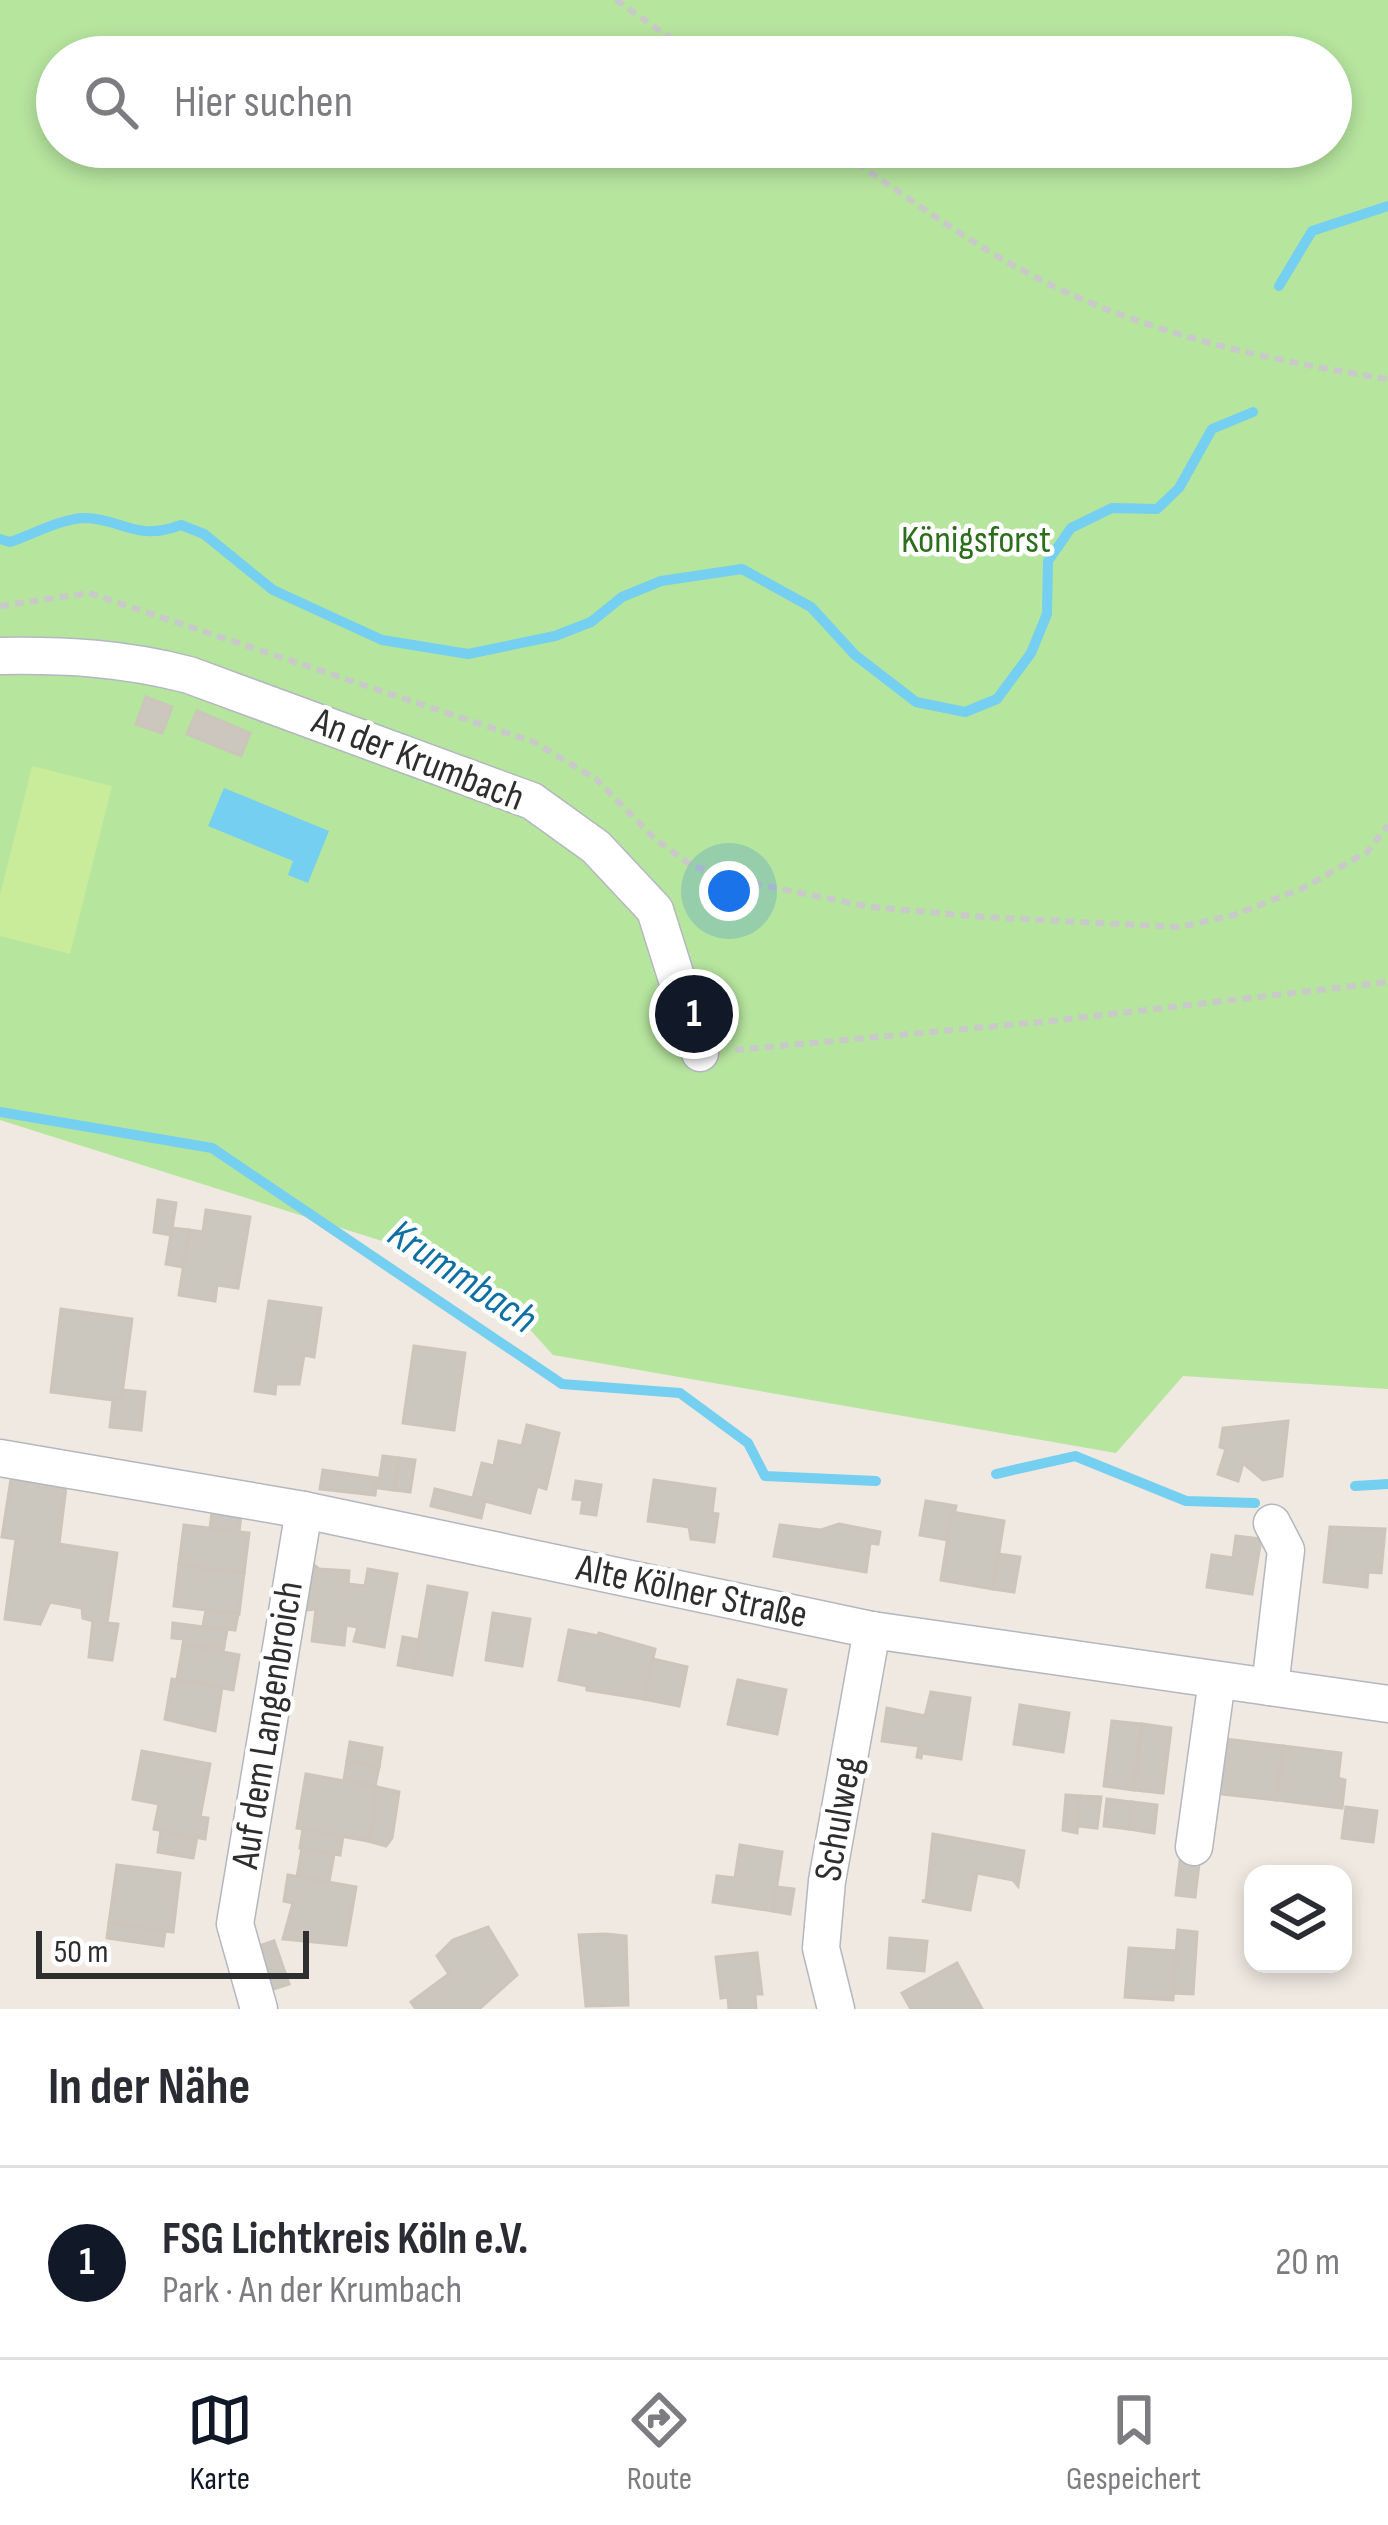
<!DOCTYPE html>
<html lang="de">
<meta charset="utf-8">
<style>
body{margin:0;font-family:"Sofia Sans Condensed",sans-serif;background:#f7f7f7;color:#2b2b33}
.controls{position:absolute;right:36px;bottom:36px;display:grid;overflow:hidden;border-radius:24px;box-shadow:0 6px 18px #0003}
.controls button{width:108px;height:108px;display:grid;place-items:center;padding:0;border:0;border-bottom:3px solid #e1e1e2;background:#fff;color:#2b2b33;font:60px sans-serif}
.scale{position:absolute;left:36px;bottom:30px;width:273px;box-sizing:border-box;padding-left:12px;border:6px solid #2e2e2e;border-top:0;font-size:33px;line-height:42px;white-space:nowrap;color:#2e2e2e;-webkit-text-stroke:9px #fff;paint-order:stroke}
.you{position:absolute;left:729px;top:891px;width:42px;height:42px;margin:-30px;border:9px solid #fff;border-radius:50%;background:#1a73e8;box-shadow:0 0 0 18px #1a73e833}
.badge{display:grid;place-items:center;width:78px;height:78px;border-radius:50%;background:#111827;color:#fff;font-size:39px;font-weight:700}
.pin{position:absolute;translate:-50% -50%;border:6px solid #fff;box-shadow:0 3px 12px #0006}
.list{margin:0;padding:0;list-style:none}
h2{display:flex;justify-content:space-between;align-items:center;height:156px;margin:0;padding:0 48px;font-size:51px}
h2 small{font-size:39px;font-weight:400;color:#7c7c81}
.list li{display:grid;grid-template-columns:78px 1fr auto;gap:36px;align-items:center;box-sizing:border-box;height:192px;padding:0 48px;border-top:3px solid #e1e1e2}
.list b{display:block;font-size:45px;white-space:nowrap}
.list p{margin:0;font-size:39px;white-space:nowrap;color:#7c7c81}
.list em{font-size:39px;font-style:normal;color:#7c7c81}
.icon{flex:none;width:66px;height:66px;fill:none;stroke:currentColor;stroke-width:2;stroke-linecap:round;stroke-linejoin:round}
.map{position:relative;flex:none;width:1388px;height:2009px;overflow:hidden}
.search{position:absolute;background:#fff;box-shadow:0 6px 18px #0003;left:36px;right:36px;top:36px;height:132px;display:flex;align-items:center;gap:30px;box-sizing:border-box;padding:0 42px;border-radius:66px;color:#7c7c81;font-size:45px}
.sheet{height:348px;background:#fff}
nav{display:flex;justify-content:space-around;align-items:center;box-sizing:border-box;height:168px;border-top:3px solid #e1e1e2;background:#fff;font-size:33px;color:#7c7c81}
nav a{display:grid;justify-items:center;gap:6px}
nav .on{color:#111827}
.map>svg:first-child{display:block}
</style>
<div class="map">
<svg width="1388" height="2009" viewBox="0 0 1388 2009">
<rect width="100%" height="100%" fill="#efe9e1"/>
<path fill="#b6e59e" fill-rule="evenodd" d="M0,0H1388V1389L1183,1376L1116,1453L553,1355L477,1271L0,1120ZM57,57H1331V147H57Z"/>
<path fill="#c9ec9a" d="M32,766L112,786L70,954L0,936V895Z"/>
<path fill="#75cff0" d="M224,788L329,831L308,883L288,875L293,861L208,826Z"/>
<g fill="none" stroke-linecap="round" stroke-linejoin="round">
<g stroke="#75cff0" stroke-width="10">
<path d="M1279,286L1312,231L1388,206"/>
<path d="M0,539L10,542C31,535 63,518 85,518C124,519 135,542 181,525L204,534L273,590L382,640L468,654L555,636L591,622L622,597L661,581L742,569L811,607L855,655L916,702L965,712L997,699L1031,653L1047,614L1048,561L1071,528L1112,508L1157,509L1179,488L1212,429L1253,412"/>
<path d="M0,1112L212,1148L562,1384L680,1393L748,1443L765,1476L876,1481"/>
<path d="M996,1474L1075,1456L1186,1501L1255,1503"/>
<path d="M1355,1486L1388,1484"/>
</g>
</g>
<g fill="#cbc7bf" stroke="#cbc5ba" stroke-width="3">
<path d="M146,697L172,707L162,733L136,724Z"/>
<path d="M197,711L250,733L241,756L187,734Z"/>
<path d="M158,1200L176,1203L171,1235L154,1232Z"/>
<path d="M206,1210L250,1217L238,1288L217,1285L215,1301L179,1295L189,1230L203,1232Z"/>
<path d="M172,1228L189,1230L183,1267L166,1264Z"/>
<path d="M269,1301L321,1308L314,1357L304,1355L299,1384H276L275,1394L255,1391Z"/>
<path d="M61,1309L132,1319L121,1401L51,1392Z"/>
<path d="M414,1346L465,1353L454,1430L403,1423Z"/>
<path d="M122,1390L145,1392L141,1430L110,1427L113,1400L121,1401Z"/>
<path d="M1288,1421L1282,1476L1263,1480L1243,1463L1238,1481L1218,1474L1226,1449L1220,1447L1223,1428Z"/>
<path d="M527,1425L559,1433L546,1489L537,1486L530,1513L473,1498L482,1463L494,1466L499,1441L522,1446Z"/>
<path d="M383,1456L399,1458L394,1490L378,1488Z"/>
<path d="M399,1458L415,1460L410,1492L394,1490Z"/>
<path d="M323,1470L377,1478L375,1495L320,1489Z"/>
<path d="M11,1479L66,1487L59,1544L117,1553L107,1623L118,1624L112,1660L89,1657L93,1621L83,1618L82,1608L50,1602L40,1624L5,1619L16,1539L2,1537Z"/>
<path d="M654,1480L715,1489L712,1513L718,1514L714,1542L691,1539L689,1527L648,1521Z"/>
<path d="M576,1481L601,1485L596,1515L581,1513L583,1500L573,1499Z"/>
<path d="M435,1489L485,1501L481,1518L431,1506Z"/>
<path d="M926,1501L956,1506L948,1540L920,1535Z"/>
<path d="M212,1512L241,1515L239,1532L210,1528Z"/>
<path d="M952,1512L1004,1521L993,1589L941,1580Z"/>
<path d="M839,1524L880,1532L878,1544L870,1543L866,1572L774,1556L780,1525L821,1530Z"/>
<path d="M184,1525L249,1533L244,1573L179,1565Z"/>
<path d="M1330,1527L1385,1529L1381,1573L1368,1572L1367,1587L1324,1582Z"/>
<path d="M1236,1536L1261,1539L1252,1594L1207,1587L1212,1555L1233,1558Z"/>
<path d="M998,1554L1020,1557L1014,1592L993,1589Z"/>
<path d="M179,1565L244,1573L239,1614L174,1606Z"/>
<path d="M314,1565L319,1569L349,1571L348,1584L365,1586L368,1569L397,1574L384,1647L354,1641L358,1627L346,1625L344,1645L312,1641L316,1609L306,1610Z"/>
<path d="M428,1586L467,1593L452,1675L414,1668Z"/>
<path d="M206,1610L238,1614L235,1630L203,1626Z"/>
<path d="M493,1613L530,1619L522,1666L486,1660Z"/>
<path d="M173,1623L227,1630L224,1646L210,1643L209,1649L183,1645L184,1639L172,1638Z"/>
<path d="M569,1630L598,1636L599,1633L655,1649L644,1699L587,1690V1686L559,1680Z"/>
<path d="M403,1637L419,1640L414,1668L398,1665Z"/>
<path d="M210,1643L224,1646L223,1652L239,1655L233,1690L177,1679L183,1645L209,1649Z"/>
<path d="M653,1659L687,1667L679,1706L644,1699Z"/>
<path d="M172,1679L222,1687L215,1731L165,1719Z"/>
<path d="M738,1680L786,1690L777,1734L728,1724Z"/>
<path d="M931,1692L970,1698L961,1759L922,1753L921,1758L917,1757L919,1746L882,1741L887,1708L925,1716Z"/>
<path d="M1020,1705L1069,1713L1063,1752L1014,1744Z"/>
<path d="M1112,1721L1142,1724L1134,1790L1104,1786Z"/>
<path d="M1142,1724L1171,1728L1163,1793L1134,1790Z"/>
<path d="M1225,1739L1283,1746L1277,1800L1212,1793Z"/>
<path d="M350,1742L382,1748L379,1767L347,1761Z"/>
<path d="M1283,1746L1341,1753L1338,1778L1345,1780L1342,1808L1277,1800Z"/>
<path d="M142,1751L210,1764L200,1817L208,1818L205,1839L154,1829L159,1804L133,1799Z"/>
<path d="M347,1761L379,1767L375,1786L344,1780Z"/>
<path d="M306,1774L377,1787L373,1809L377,1813L368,1841L297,1828Z"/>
<path d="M377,1787L399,1792L392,1838L386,1846L368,1841L377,1813L373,1809Z"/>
<path d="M1066,1795L1080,1796L1077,1833L1063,1830Z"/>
<path d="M1080,1796L1101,1797L1097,1828L1078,1826Z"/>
<path d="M1107,1799L1132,1802L1129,1829L1104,1826Z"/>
<path d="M1132,1802L1157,1805L1154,1833L1129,1829Z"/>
<path d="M1346,1807L1377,1811L1373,1842L1342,1838Z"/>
<path d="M303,1829L343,1836L340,1855L300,1848Z"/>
<path d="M161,1830L197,1837L193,1858L158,1852Z"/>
<path d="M933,1834L1024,1851L1018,1886L1013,1880L977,1873L970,1910L922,1901L926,1900Z"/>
<path d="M740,1845L782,1852L773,1911L713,1902L717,1876L735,1878Z"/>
<path d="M302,1848L334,1854L329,1882L297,1877Z"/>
<path d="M1180,1861L1199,1864L1195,1897L1176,1895Z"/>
<path d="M117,1865L180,1873L173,1932L109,1923Z"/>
<path d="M288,1875L356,1887L346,1945L283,1939L293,1903L284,1901Z"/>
<path d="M777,1887L794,1889L790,1914L773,1911Z"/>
<path d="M109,1923L165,1932L163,1946L107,1938Z"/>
<path d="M488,1927L517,1975L479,2009H416L411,2002L449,1974L437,1956L453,1940Z"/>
<path d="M1178,1930L1197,1932L1193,1994L1173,1993Z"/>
<path d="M606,1934L626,1936L628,2005L586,2006L579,1935Z"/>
<path d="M890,1938L927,1941L924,1971L888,1968Z"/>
<path d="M274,1941L289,1984L270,1990L256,1947Z"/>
<path d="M1129,1948L1176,1951L1173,2000L1125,1997Z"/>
<path d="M757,1953L762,1994H755L756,2009H729L728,1997L721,1998L716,1957Z"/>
<path d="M957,1963L982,2009H911L902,1993Z"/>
</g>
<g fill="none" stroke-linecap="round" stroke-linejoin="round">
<g stroke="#b4b7c1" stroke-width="39">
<g id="minor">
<path d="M0,656C66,655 124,658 189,675L532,801L596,847L655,910L700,1053"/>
<path d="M0,1458L304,1510L872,1630L1388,1704"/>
<path d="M1270,1687L1286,1550L1272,1523"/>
<path d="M1194,1847L1217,1680"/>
<path d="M259,2009L235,1924L304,1510"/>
<path d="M836,2009L821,1948L827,1881L872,1630"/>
</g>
</g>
<g stroke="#c9c9c9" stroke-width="6" stroke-dasharray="9 6" stroke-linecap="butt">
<path d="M616,0L698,57"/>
<path d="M832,147C894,187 954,233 1018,268C1133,331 1260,359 1388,379"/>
<path d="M0,606L89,593L534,742L596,779L655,839L691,865L736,880L871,907L984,917L1179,927L1234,915L1303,888L1367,852L1388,825"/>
<path d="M735,1050L1051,1021L1388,982"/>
</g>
<use href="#minor" stroke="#fff" stroke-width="36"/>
</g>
<g text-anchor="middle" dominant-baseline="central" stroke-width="9" stroke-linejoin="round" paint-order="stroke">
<g font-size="39" fill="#2c6e1b" stroke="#fff">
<text x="976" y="540">Königsforst</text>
</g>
<g font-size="39" fill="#2e2e2e" stroke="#fff">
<text transform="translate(418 760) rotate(21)">An der Krumbach</text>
<text transform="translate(692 1592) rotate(12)">Alte Kölner Straße</text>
<text transform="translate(268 1725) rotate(-81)">Auf dem Langenbroich</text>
<text transform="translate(839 1819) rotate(-80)">Schulweg</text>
</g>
<g font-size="42" font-style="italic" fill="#0d6fa3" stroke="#fff">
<text transform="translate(462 1277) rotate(34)">Krummbach</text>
</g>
</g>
</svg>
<div class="controls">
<button><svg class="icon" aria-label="layers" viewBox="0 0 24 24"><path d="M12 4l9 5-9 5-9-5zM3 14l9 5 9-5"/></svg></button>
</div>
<div class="scale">50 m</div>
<div class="you"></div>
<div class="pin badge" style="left:694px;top:1014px">1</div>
<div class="search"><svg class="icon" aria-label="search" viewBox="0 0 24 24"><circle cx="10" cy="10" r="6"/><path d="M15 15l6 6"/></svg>Hier suchen</div>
</div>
<section class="sheet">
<h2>In der Nähe<small></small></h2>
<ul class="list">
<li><span class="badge">1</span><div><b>FSG Lichtkreis Köln e.V.</b><p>Park · An der Krumbach</p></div><em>20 m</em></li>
</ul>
</section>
<nav>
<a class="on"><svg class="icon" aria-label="map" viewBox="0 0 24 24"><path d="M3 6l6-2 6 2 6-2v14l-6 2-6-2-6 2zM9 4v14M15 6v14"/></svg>Karte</a>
<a><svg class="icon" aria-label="directions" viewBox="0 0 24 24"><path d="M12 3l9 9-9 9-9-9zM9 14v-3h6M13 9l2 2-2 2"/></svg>Route</a>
<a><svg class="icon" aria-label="saved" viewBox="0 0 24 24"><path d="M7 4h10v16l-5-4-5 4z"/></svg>Gespeichert</a>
</nav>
